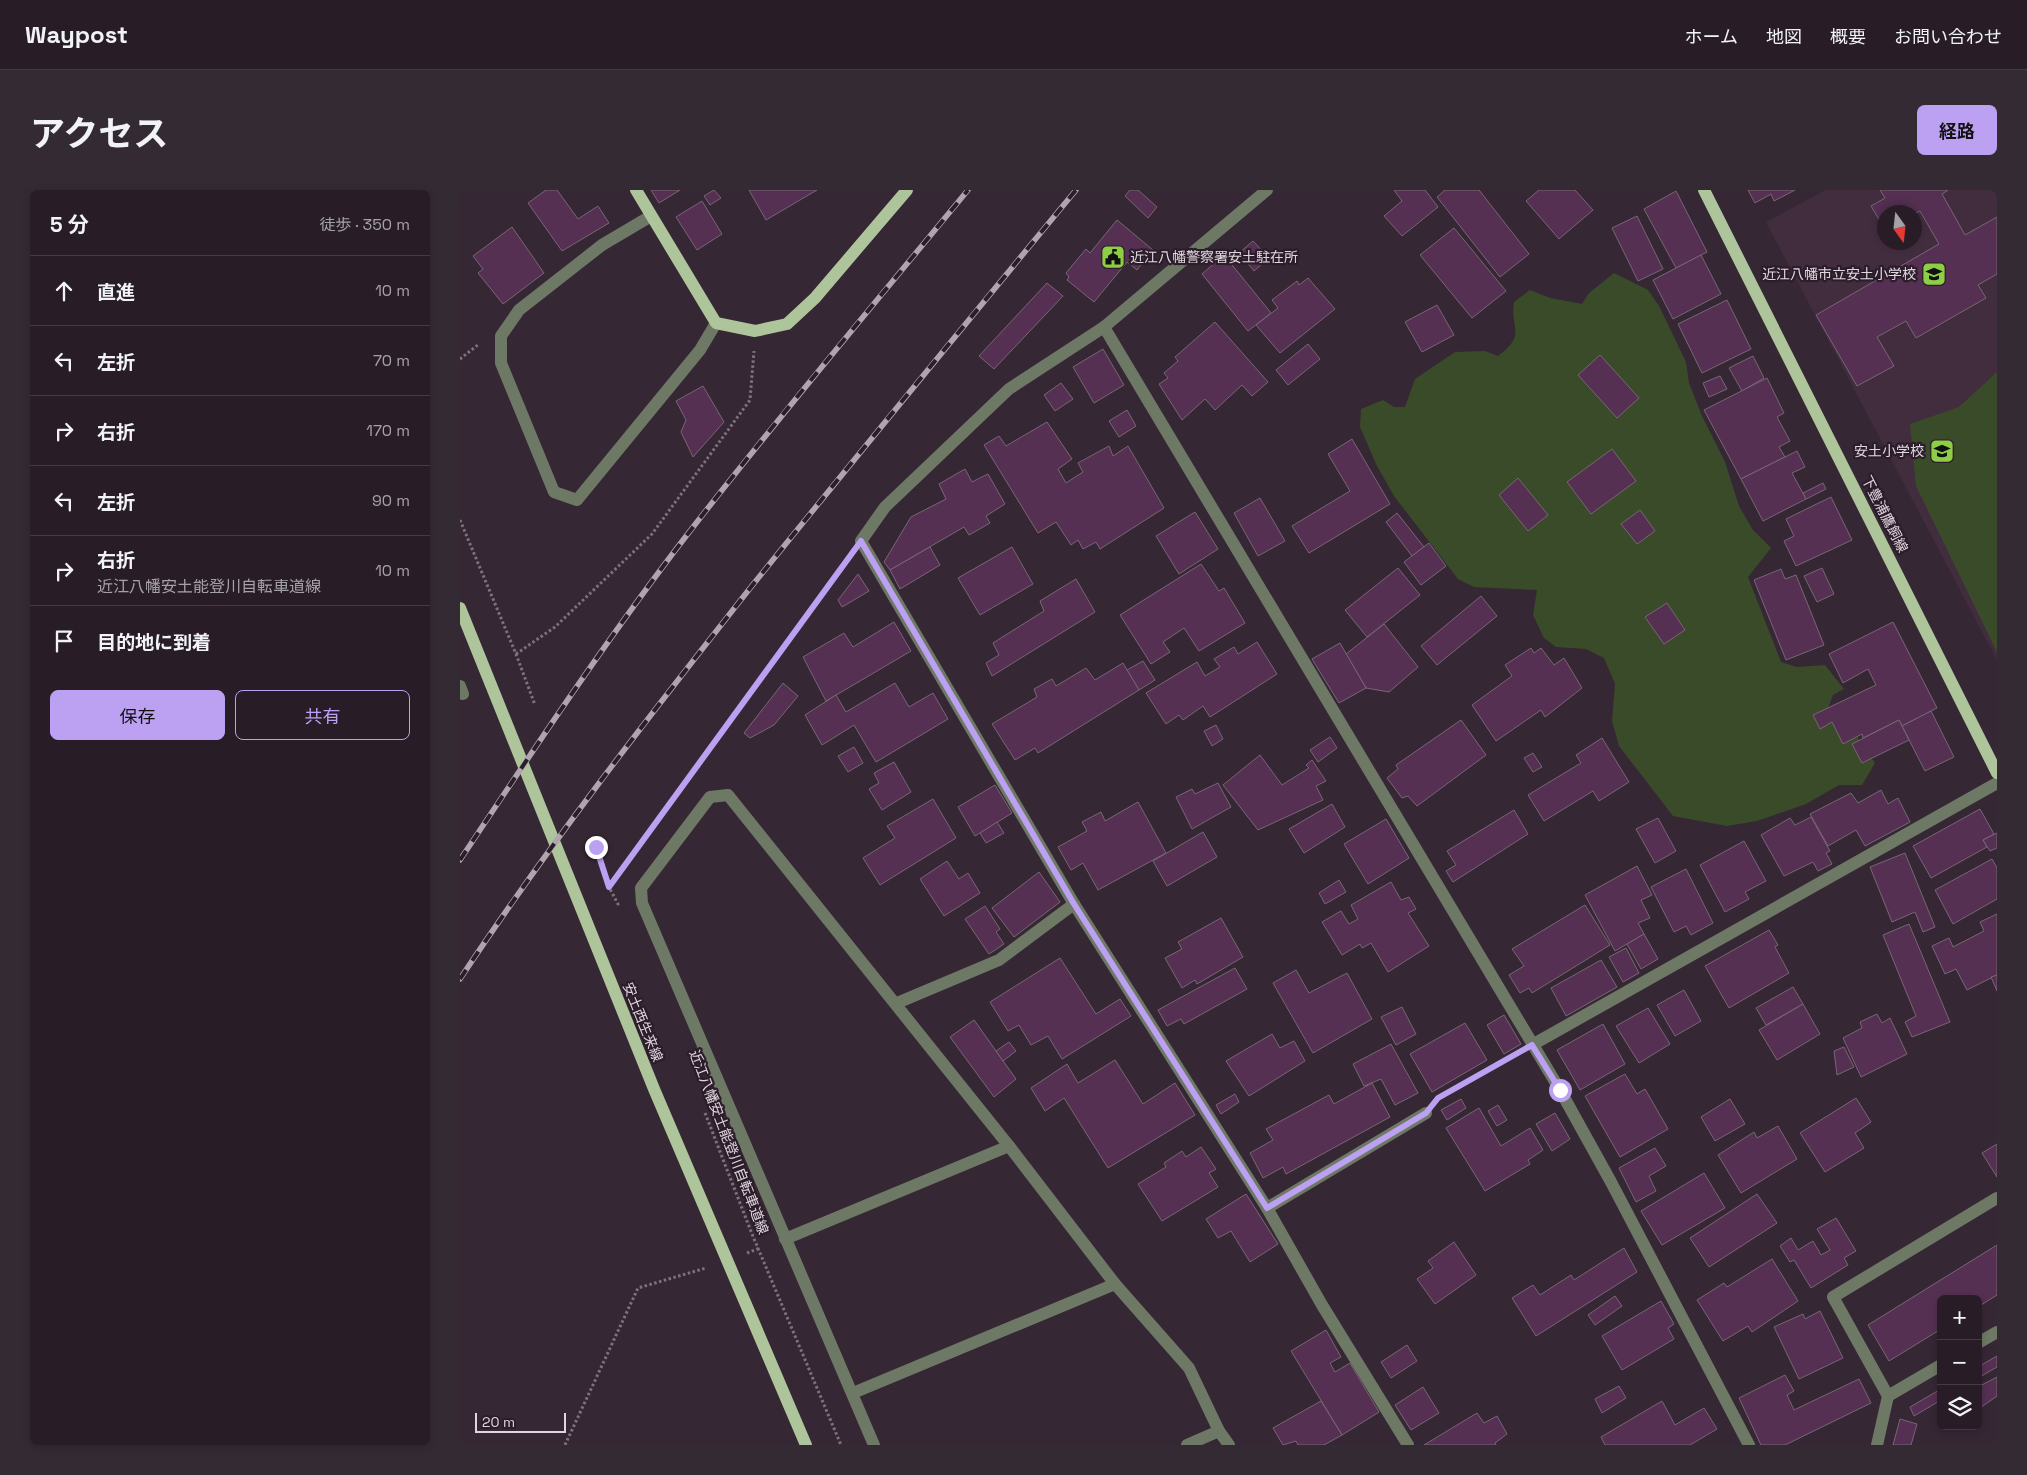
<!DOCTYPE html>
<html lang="ja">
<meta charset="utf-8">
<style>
body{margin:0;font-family:"Space Grotesk","Noto Sans JP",sans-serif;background:#342a33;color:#f1f3f6}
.controls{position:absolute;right:15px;bottom:15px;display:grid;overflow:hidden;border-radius:8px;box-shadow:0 2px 8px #0003}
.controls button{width:45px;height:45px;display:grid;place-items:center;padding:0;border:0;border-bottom:1px solid #443b44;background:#281d27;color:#f1f3f6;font:25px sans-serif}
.compass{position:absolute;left:1417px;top:15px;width:45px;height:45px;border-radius:50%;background:#281d27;box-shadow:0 2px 8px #0003;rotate:165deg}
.scale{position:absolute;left:15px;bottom:12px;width:91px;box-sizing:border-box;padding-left:5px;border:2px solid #e0d6df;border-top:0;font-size:14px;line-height:18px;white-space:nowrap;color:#e0d6df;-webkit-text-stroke:4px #2c1d2a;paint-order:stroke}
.stop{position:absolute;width:15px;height:15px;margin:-11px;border:4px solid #bca0f2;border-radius:50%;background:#fff}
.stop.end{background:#bca0f2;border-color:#fff;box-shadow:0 1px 5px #0008}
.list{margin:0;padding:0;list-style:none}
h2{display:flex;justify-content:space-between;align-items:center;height:65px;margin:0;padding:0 20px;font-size:21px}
h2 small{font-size:16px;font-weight:400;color:#a5a2a7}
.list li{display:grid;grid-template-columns:32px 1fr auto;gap:15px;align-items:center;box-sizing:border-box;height:70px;padding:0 20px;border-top:1px solid #443b44}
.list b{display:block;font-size:19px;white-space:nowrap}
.list p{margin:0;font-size:16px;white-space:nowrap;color:#a5a2a7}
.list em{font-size:16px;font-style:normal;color:#a5a2a7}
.actions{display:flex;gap:10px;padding:15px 20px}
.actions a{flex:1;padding:11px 0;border:1px solid #bca0f2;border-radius:8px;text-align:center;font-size:18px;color:#bca0f2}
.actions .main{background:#bca0f2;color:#111}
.icon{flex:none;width:28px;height:28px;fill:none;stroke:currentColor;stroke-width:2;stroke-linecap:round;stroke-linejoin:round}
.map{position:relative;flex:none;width:1537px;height:1255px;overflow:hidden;border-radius:8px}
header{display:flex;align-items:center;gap:30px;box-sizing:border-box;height:70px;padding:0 25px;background:#281d27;border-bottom:1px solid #443b44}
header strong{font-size:24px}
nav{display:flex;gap:28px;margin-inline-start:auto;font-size:18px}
.intro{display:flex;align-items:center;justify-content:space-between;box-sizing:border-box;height:120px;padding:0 30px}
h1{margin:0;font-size:35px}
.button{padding:12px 22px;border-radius:8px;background:#bca0f2;color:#111;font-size:18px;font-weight:700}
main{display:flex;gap:30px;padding:0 30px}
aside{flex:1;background:#281d27;border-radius:8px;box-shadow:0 2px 8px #0003}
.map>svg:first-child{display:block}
</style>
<header>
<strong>Waypost</strong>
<nav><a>ホーム</a><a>地図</a><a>概要</a><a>お問い合わせ</a></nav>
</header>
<div class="intro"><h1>アクセス</h1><a class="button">経路</a></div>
<main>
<aside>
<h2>5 分<small>徒歩 · 350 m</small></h2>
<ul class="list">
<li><svg class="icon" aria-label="ahead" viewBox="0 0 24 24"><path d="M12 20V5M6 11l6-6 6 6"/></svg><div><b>直進</b></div><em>10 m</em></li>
<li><svg class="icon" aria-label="left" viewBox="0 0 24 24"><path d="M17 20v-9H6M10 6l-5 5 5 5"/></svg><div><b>左折</b></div><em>70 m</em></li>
<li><svg class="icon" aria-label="right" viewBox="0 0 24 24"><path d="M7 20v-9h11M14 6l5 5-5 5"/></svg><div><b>右折</b></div><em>170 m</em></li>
<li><svg class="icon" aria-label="left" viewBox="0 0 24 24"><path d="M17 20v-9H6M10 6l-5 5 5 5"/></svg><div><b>左折</b></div><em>90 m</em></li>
<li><svg class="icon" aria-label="right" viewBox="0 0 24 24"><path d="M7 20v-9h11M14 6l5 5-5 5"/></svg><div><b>右折</b><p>近江八幡安土能登川自転車道線</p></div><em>10 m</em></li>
<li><svg class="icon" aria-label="arrive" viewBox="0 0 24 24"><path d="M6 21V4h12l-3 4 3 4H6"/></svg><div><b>目的地に到着</b></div></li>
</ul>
<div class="actions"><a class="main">保存</a><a>共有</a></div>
</aside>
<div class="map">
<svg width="1537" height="1255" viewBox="0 0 1537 1255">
<rect width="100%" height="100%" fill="#362734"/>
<path fill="#422d3f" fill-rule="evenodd" d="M1366,0H1537V470L1306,32ZM1424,22H1454V52H1424Z"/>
<g fill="#3a4b2a">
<path d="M1154,83L1188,100L1199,116L1226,172L1229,193L1242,226L1265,272L1279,316L1293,340L1311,358L1288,387L1321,472L1337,477L1365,475L1384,499L1373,505L1365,526L1380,522L1415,573L1402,595H1379L1346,614L1297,631L1267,636L1213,626L1159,556L1152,531L1155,494L1144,468L1126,459L1096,457L1084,448L1073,425L1077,400L1014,397L998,389L934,306L916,274L900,237L901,219L923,210L934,217H945L955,189L995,162L1025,161L1038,166C1067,144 1050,140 1054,112L1070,100L1090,108L1122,114L1129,103Z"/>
<path d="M1537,182V462L1456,296L1450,234L1499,217Z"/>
</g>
<g fill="#553052" stroke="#786675">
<path d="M86,0H97L118,29L138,16L149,33L102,61L68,13Z"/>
<path d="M191,0H220L199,13Z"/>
<path d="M254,0L261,8L250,15L244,6Z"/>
<path d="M289,0H357L306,30Z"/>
<path d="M670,0H678L697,17L688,28L665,6Z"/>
<path d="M934,0H965L978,17L942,46L924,26L942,11Z"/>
<path d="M985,0H1019L1069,64L1040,87L977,7Z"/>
<path d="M1079,0H1115L1133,20L1099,49L1066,11Z"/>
<path d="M1288,0H1335L1314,11L1311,4L1295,13Z"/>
<path d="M1420,0H1488L1482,4L1505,45L1537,27V84L1518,95L1526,108L1456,148L1446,131L1417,147L1434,176L1397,196L1356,125L1479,54L1460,21L1454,24L1424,22V38L1411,16L1425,8Z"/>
<path d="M1216,1L1247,62L1216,78L1184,19Z"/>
<path d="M242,11L262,44L237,60L216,27Z"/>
<path d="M1177,26L1203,79L1178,91L1152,38Z"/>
<path d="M657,30L693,60L677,80L667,72L634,112L607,90L609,87L606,83L626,59L630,63Z"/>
<path d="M52,37L84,83L43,114L18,83L23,79L13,66Z"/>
<path d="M994,38L1046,101L1012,128L960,65Z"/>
<path d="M793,51L809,68L794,81L779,63Z"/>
<path d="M764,65L811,123L788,141L742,84Z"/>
<path d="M1241,65L1261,104L1213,129L1193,90Z"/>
<path d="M848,88L875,119L820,163L796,135L818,118L812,110L837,91L839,95Z"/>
<path d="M587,93L603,106L534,179L519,166Z"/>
<path d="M1267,110L1291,159L1242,183L1218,134Z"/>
<path d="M977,115L994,145L962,162L945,132Z"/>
<path d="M755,132L808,192L792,206L782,195L755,220L745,209L722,230L699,194L708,188L704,183L718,171L715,167Z"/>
<path d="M848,154L860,169L828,195L816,180Z"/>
<path d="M643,159L664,195L634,213L613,177Z"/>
<path d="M1140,165L1179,208L1157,228L1118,185Z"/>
<path d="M1293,166L1304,188L1282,201L1269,178Z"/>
<path d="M1260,186L1267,199L1249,207L1243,193Z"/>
<path d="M1307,188L1324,223L1317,227L1330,251L1319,257L1325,267L1281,289L1244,220Z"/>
<path d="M601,193L613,209L595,221L584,205Z"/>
<path d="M243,196L264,232L233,267L221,242L226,230L216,211Z"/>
<path d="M667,220L676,236L659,247L649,231Z"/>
<path d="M587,232L612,269L598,279L606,293L623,282L618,273L649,256L653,266L668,256L704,318L640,359L636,352L623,359L618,350L611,355L596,332L578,343L524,255L539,246L546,256Z"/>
<path d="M892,249L930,314L849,363L832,336L890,301L868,264Z"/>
<path d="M1152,259L1176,291L1131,324L1107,292Z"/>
<path d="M1337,261L1345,277L1332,283L1346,309L1303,331L1281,289Z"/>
<path d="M505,279L512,292L528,284L545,314L526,326L530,333L509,345L504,337L430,380L424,372L451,327L486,309L479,294Z"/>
<path d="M1058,288L1088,325L1068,341L1039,305Z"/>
<path d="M1363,293L1366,299L1346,309L1343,303Z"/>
<path d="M1371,307L1392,350L1336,376L1324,351L1334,346L1326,329Z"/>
<path d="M800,308L825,351L798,366L774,323Z"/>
<path d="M1180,320L1195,341L1177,354L1161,334Z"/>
<path d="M735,322L758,359L719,384L696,346Z"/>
<path d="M937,323L964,357L952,366L926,332Z"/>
<path d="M969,353L986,376L961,395L944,372Z"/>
<path d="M470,357L480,375L440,399L430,380Z"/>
<path d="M552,357L573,394L520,425L498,388Z"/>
<path d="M741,374L759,401L764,398L785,433L739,461L724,438L703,452L710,462L691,474L660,425Z"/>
<path d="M938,378L960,405L907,447L885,420Z"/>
<path d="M1362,378L1374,404L1357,412L1344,386Z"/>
<path d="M1321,379L1325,389L1336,385L1364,455L1326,470L1294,390Z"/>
<path d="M398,384L409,401L382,417L378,410Z"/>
<path d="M616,389L635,422L532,486L526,473L539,465L533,453L584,421L580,411Z"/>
<path d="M1021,406L1037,426L977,475L961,456Z"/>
<path d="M1207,413L1225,440L1204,454L1185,427Z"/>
<path d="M434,432L451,461L366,511L343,467L384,443L393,457Z"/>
<path d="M1433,432L1477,518L1442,536L1439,530L1403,548L1402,544L1383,554L1372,532L1360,539L1353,525L1416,495L1408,479L1383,493L1369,464Z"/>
<path d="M924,434L958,477L929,502L906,498L886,464Z"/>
<path d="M797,452L817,484L750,527L743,516L723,530L719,525L706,534L686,503L737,472L745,486L760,477L754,469L774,457L778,464Z"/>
<path d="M880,453L906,498L879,513L852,469Z"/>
<path d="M1071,458L1074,463L1081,458L1094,475L1104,468L1122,498L1085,527L1081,520L1036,551L1012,515L1052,486L1045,475Z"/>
<path d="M683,471L695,490L679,500L667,480Z"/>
<path d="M663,473L679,500L578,563L575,558L555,570L532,534L577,507L574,499L592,489L596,496L626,478L635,490Z"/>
<path d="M323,493L338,506L314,535L290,548L284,543Z"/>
<path d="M435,493L449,517L473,503L488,529L416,572L394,535L362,555L345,525L376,505L386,522Z"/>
<path d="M1471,521L1494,567L1465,581L1442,536Z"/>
<path d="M1001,530L1026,565L957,616L948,606L942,608L927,588L938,579L936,575Z"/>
<path d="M1439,530L1449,550L1402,573L1392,554Z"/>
<path d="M756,535L763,549L752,556L744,541Z"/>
<path d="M870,547L877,558L858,572L850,560Z"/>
<path d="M1142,548L1169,592L1139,611L1133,601L1084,631L1068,605L1121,573L1116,565Z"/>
<path d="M394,557L403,573L388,582L378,566Z"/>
<path d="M1073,563L1082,577L1073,582L1064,568Z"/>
<path d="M800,565L822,595L849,578L846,575L852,570L866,591L856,596L863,610L798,640L763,595Z"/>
<path d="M434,572L451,602L422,620L409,599L419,593L414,583Z"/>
<path d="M758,593L771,617L732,639L716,607L732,599L735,604Z"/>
<path d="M535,595L552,623L515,646L498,617Z"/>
<path d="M1421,600L1428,614L1438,608L1450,632L1405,656L1396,640L1368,656L1350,624L1391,603L1398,613Z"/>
<path d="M473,609L496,648L420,695L403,668L435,648L427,636Z"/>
<path d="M678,612L706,663L638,700L623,673L611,680L598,657L627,641L622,632L641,622L645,631Z"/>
<path d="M872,614L885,637L844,663L829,639Z"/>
<path d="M1520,619L1534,644L1523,650L1527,657L1471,688L1453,656Z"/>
<path d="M1054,620L1068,644L993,692L986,681L996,675L987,661Z"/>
<path d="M1351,627L1370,661L1366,663L1372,674L1358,681L1353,672L1324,686L1301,645L1330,628L1335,635Z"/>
<path d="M1198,628L1216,661L1195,673L1176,639Z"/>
<path d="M926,629L949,668L908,694L884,654Z"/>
<path d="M537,632L544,643L526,653L520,643Z"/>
<path d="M743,642L757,667L707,696L693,671Z"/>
<path d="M1537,643V658L1530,661L1523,650Z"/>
<path d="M1284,651L1306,691L1285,702L1289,709L1265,722L1240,675Z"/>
<path d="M1445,663L1475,737L1463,742L1455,722L1432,732L1410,677Z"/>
<path d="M1532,669L1537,678V709L1493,734L1475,700Z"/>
<path d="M487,671L499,689L508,683L520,703L484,726L460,689Z"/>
<path d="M1177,676L1192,705L1181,710L1190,728L1178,733L1184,744L1155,761L1125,705Z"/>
<path d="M1226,679L1253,733L1231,745L1226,736L1214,742L1191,697Z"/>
<path d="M579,682L600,712L554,747L532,718Z"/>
<path d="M879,690L886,702L865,714L859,703Z"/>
<path d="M931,692L941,710L949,707L956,719L948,723L969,756L928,782L911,753L902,758L900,754L882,765L862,732L881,721L889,734L898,729L891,715Z"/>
<path d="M1125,715L1150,755L1072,803L1069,798L1060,803L1049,785L1064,776L1052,759Z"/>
<path d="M525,716L540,739L536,742L544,754L529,764L505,729Z"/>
<path d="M1537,724V785L1507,800L1496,779L1485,784L1472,756L1489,748L1493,757L1524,741L1520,732Z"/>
<path d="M761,728L783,767L737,794L735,790L722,798L705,768L722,759L718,752Z"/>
<path d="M1449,734L1490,832L1452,847L1445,832L1456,826L1423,745Z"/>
<path d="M1309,740L1318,755L1315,757L1329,783L1269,818L1245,776Z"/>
<path d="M1184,744L1198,769L1181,779L1167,754Z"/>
<path d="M1166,758L1179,783L1163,792L1149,767Z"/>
<path d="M600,768L636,824L660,809L671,826L602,869L588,846L571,855L559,835L548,841L530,812Z"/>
<path d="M1141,770L1157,797L1106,826L1091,798Z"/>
<path d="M775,778L787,799L724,834L721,829L707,836L698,820Z"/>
<path d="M836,780L849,803L887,783L912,829L853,863L813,793Z"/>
<path d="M1537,785V801L1531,787Z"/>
<path d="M1333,797L1343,814L1306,835L1296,818Z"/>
<path d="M1224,800L1241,831L1215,846L1197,815Z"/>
<path d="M1343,814L1360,844L1317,870L1299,840Z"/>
<path d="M942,817L956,844L936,855L921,827Z"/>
<path d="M1188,818L1210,854L1179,873L1156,836Z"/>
<path d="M1417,824L1422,833L1430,828L1447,864L1401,887L1383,848L1402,838L1400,832Z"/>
<path d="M1044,825L1061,854L1044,864L1027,835Z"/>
<path d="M514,830L556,889L534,907L490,847Z"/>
<path d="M1005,833L1027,870L972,902L950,864Z"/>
<path d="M1143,834L1165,874L1120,900L1097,860Z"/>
<path d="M812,844L820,858L834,851L845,871L789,906L766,871Z"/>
<path d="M549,852L556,861L543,871L536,861Z"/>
<path d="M931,854L958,903L935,915L921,889L904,896L893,874Z"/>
<path d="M1384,857L1394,877L1377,885L1374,861Z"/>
<path d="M655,870L683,914L715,893L735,925L648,978L604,908L585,921L571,898L607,874L618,893Z"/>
<path d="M1165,884L1177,904L1185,899L1208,939L1160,967L1125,906Z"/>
<path d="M912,893L930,927L826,984L823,977L803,988L790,963L813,950L806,939L869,905L874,914Z"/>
<path d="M775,904L779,912L761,924L756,915Z"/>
<path d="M1396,908L1411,932L1395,943L1404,958L1365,982L1340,943Z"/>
<path d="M1001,909L1006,918L987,930L981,920Z"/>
<path d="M1270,909L1285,934L1255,951L1241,927Z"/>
<path d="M1038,915L1047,930L1037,936L1028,921Z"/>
<path d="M1019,918L1041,956L1070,938L1083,960L1068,970L1070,974L1025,1001L986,938Z"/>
<path d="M1095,923L1110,949L1092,961L1076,934Z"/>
<path d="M1318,936L1337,969L1281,1003L1258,965L1294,942L1297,948Z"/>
<path d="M1537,954V987L1522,963Z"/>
<path d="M741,957L756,979L749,983L758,997L702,1031L678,994L706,977L704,973L722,961L726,967Z"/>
<path d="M1195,958L1206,976L1189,986L1196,1001L1176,1012L1159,978Z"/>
<path d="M1244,983L1265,1018L1202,1055L1181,1021Z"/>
<path d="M786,1004L818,1054L790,1072L771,1041L758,1048L746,1029Z"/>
<path d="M1297,1004L1317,1033L1249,1077L1230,1048Z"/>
<path d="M1376,1028L1396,1061L1384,1068L1388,1075L1351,1098L1334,1070L1330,1072L1320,1056L1331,1048L1338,1060L1353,1051L1361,1065L1370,1060L1357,1039Z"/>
<path d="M994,1052L1016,1085L975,1114L957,1089L973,1078L968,1071Z"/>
<path d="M1537,1055V1105L1518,1117V1109H1481V1139L1429,1171L1408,1135Z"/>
<path d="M1164,1058L1177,1082L1076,1146L1052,1108L1073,1095L1080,1105L1111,1085L1114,1090Z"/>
<path d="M1312,1069L1338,1111L1292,1142L1288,1136L1263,1151L1237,1110L1264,1093L1267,1097Z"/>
<path d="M1155,1106L1162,1116L1135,1135L1128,1125Z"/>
<path d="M1201,1111L1214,1134L1208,1138L1214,1149L1162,1180L1142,1146Z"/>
<path d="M1360,1121L1383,1168L1339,1189L1314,1137L1343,1124L1345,1129Z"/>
<path d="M866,1140L881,1167L870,1173L875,1182L890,1173L919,1222L882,1245L831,1161Z"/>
<path d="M947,1155L957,1171L931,1188L921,1172Z"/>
<path d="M1537,1166V1177L1518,1188V1177Z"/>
<path d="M1325,1185L1334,1201L1327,1205L1334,1220L1399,1189L1411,1213L1325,1255H1301L1279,1208Z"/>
<path d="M1537,1187V1206L1520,1218L1518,1197Z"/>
<path d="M1159,1196L1166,1208L1142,1223L1135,1209Z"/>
<path d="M963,1197L979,1223L951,1240L935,1215Z"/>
<path d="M1481,1199V1210L1454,1226L1450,1217Z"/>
<path d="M861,1211L882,1245L864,1255H838L836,1251L823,1255L813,1238Z"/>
<path d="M1202,1211L1215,1235L1244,1218L1257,1239L1230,1255H1145L1141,1247Z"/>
<path d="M1017,1223L1024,1233L1037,1226L1047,1244L1035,1253L1036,1255H964Z"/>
<path d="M1440,1229L1457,1234L1451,1255H1433Z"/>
</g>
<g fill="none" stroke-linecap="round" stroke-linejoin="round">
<g stroke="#7f727e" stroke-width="3" stroke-dasharray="2.5 2.5" stroke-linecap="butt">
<path d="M0,169L19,154"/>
<path d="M0,330L56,464L75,515"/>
<path d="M56,464L95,437L192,344L290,210L294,161"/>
<path d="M136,657L149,697L159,716"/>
<path d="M150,697L387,370"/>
<path d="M980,907L1055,865"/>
<path d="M245,923L292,1044L381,1255"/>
<path d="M287,1063L300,1058"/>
<path d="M105,1255L178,1098L246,1078"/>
</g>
<g stroke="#6e7965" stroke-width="12">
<path d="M807,0L644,137L549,199L425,317L401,351L614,714L807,1018L862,1115L948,1255"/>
<path d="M191,26L142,55L59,120L41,146V173L94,302L117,310L240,160L256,133"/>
<path d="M644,137L1100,900L1151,992L1289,1255"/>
<path d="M0,496L3,504"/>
<path d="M437,813L539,770L614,714"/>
<path d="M1072,855L1537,593"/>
<path d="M549,956L655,1094L729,1178L759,1241L769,1255"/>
<path d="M807,1018L966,923"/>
<path d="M325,1049L549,956L268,605L250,607L181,698L182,713L414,1255"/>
<path d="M1518,1153L1537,1142"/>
<path d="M1481,1175L1428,1206L1373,1107L1537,1008"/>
<path d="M393,1203L655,1094"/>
<path d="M727,1255L759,1241"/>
<path d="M1417,1255L1428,1206"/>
</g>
<g stroke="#aec59b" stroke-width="12">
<path d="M176,0L256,133L295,141L327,134L355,108L447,0"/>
<path d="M1244,0L1537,583"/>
<path d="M0,418L194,899L346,1255"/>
</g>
<g stroke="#b0a5af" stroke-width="5.5">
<g id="rail">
<path d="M0,670C74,559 148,447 230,341C320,225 415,113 508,0"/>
<path d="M0,789C90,653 190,525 291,397C398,264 507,132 616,0"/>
</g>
</g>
<use href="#rail" stroke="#2c1d2a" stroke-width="4" stroke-dasharray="11" stroke-linecap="butt"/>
</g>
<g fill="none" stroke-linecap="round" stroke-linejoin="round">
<path stroke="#bca0f2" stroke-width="6" d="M136,657L149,697L401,351L614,714L807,1018L966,923L978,908L1072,855L1100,900"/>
</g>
<defs>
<g id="civic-square" transform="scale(1.25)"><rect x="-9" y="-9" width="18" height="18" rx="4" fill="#8dce44" stroke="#2c1d2a"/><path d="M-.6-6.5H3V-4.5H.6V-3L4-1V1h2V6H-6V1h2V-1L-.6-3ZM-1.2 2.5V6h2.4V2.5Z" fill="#111"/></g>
<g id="school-square" transform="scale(1.25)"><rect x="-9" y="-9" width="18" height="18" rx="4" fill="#8dce44" stroke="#2c1d2a"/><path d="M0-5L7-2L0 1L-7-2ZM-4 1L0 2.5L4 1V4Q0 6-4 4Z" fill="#111"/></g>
</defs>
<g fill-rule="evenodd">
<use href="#civic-square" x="653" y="67"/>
<use href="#school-square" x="1474" y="84"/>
<use href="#school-square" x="1482" y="261"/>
</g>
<g text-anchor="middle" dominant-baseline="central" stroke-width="4.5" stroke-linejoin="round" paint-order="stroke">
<g font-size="14" fill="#e0d6df" stroke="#2c1d2a" text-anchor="end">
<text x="670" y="67" text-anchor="start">近江八幡警察署安土駐在所</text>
<text x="1456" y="84">近江八幡市立安土小学校</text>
<text x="1464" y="261">安土小学校</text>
</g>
<g font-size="14" fill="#e0d6df" stroke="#2c1d2a">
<text transform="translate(1425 324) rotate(63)">下豊浦鷹飼線</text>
<text transform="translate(183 832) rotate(68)">安土西生来線</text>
<text transform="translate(269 952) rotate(69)">近江八幡安土能登川自転車道線</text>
</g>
</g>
</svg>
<div class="controls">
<button>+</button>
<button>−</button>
<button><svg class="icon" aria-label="layers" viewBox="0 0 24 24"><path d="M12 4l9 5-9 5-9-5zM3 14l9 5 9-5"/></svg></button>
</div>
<svg class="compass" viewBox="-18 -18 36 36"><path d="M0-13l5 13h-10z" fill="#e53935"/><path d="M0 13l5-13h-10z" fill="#a5a2a7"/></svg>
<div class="scale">20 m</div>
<div class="stop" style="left:1100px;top:900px"></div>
<div class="stop end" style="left:136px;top:657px"></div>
</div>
</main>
